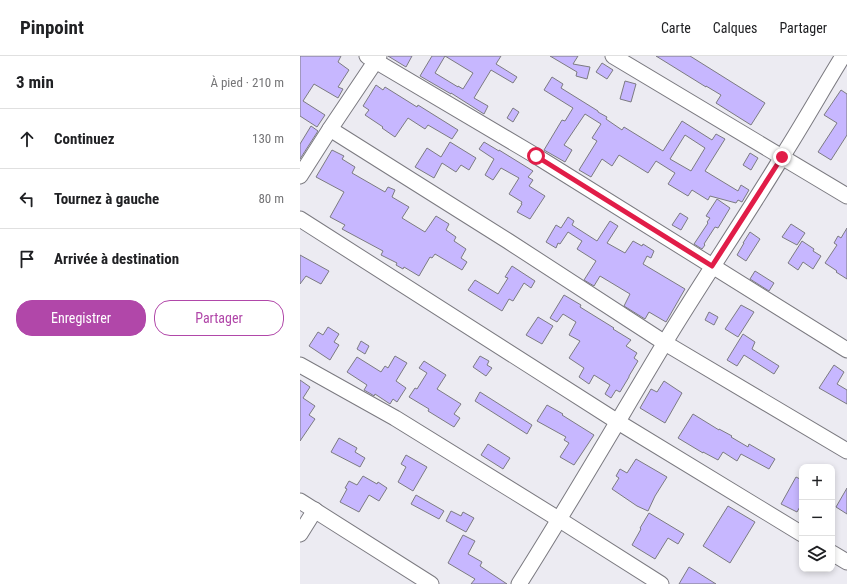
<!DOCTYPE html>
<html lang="fr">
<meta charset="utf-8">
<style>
body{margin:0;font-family:"Roboto Condensed",sans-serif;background:#f2f2f2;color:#202124}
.controls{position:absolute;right:12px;bottom:12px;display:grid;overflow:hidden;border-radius:8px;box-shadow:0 2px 6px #0003}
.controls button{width:36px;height:36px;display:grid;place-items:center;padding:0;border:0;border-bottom:1px solid #e0e0e0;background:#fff;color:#202124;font:20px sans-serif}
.stop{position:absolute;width:12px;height:12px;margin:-9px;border:3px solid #e11d48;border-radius:50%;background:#fff}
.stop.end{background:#e11d48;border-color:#fff;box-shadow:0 1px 4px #0008}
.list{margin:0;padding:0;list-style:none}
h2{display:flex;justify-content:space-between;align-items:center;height:52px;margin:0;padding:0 16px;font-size:17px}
h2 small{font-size:13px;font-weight:400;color:#757577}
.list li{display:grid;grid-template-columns:26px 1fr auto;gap:12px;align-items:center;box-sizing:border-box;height:60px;padding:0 16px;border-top:1px solid #e0e0e0}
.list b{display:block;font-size:15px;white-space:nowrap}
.list em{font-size:13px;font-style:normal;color:#757577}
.actions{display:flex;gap:8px;padding:12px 16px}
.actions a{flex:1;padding:9px 0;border:1px solid #b147a9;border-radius:16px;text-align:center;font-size:14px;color:#b147a9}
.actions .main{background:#b147a9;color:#fff}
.icon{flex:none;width:22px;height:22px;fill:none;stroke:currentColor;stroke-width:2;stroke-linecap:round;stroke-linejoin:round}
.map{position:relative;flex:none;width:547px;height:528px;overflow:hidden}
header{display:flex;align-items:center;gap:24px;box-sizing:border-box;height:56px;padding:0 20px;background:#fff;border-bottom:1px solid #e0e0e0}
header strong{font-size:19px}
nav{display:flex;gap:22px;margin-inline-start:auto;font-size:14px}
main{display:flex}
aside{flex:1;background:#fff}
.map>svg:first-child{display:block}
</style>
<header>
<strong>Pinpoint</strong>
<nav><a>Carte</a><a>Calques</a><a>Partager</a></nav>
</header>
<main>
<aside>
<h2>3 min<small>À pied · 210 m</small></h2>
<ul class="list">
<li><svg class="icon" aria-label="ahead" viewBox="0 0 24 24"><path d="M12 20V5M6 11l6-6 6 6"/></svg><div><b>Continuez</b></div><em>130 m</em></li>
<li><svg class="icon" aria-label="left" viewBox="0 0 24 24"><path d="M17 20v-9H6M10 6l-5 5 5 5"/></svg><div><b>Tournez à gauche</b></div><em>80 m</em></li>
<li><svg class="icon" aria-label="arrive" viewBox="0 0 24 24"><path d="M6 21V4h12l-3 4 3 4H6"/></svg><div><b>Arrivée à destination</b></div></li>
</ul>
<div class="actions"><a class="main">Enregistrer</a><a>Partager</a></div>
</aside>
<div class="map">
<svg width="547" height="528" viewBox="0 0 547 528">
<rect width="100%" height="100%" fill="#ecebf2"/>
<g fill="#c7b7ff" stroke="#7c7b81" fill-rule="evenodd">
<path d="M0,0H41L38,6L49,14L38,31L43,33L38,42L14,28L3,45L25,59L17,71L0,60Z"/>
<path d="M88,0H112L106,11Z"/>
<path d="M132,0H201L196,8L217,21L213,27L191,14L174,42L188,50L184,58L151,37V38L120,20ZM145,0L173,17L163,33L158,30V31L135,17Z"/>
<path d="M250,0H278L273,8L290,11L287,23L276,20L277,16Z"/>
<path d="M356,0H390L465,47L451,69L416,47L421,39L406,30V31Z"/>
<path d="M302,7L313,14L307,23L296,16Z"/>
<path d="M252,21L263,28L261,32L298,55V56L307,61L306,63L322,74L324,71L363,95L382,65L412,84L416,78L425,83L405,115L438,135L441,129L449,134L442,146L438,144L436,147L410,140L408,144L392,134L388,140L368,128L375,117L356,105L348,117L319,99L312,110L302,103L291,121L279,114L297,85L292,82L301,68L285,58L264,89L272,94L265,106L244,94L262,64L265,65L273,52L244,34ZM385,79L405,92L391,115L370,103Z"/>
<path d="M325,25L336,28L331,46L320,43Z"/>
<path d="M76,29L83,34L85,31L117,51L118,49L158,74L152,83L128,69L125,73L108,62L95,81L82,72L83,71L65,59L69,54L63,50Z"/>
<path d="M541,34L547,38V79L531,104L518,96L537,67L524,59Z"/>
<path d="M213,52L219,56L213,66L207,62Z"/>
<path d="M11,70L18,75L0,103V88Z"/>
<path d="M150,86L176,102L169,114L161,109L156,116L142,107L134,122L115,111L127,92L141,101Z"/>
<path d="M184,86L199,95V94L233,115L228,121L233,124L229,130L245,140L230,163L217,156L222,148H221L222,146L209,138L219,122L201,112L193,124L185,119L194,103L179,93Z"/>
<path d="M32,94L44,100L42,103L55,111L52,117L85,136L88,131L95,134L92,141L109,151L102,162L125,176L136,160L149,168L146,174L156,181L154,185L166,193L161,202L167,206L162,214L135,198L132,202L130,201L119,220L104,211L103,213L96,209L97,207L81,199L83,195L42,173L45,169L30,161L44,136L16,121Z"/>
<path d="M450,97L458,102L451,114L443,109Z"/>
<path d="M417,143L430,152L418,172L415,171L404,188L405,189L402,193L394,188L408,167L407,166L410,162L406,160Z"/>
<path d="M380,157L388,162L381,174L372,169Z"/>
<path d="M268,161L274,165L272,169L297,185L310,165L318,170L307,187L325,197L333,185L342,190L343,188L354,195L351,202L347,200L343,208L385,233L366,266L349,256L345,263L324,250L330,238L300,220L294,230L284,224L296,205L277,193L282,185L268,176L260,188L258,187L256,192L246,186L256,169L261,172Z"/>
<path d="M491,168L505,177L497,189L482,181Z"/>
<path d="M547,172V223L536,216L537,215L525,207L537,189L534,187L538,180L541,182Z"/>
<path d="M450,176L460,183L446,205L437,199L444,187H443Z"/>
<path d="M502,185L514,193L513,195L521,200L513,213L503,206L498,214L488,207Z"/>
<path d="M0,199L29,215L21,228L6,220L0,228Z"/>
<path d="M212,210L235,225L231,232L224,227L213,245L209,243L202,255L168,234L175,224L198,238L208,222L205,221Z"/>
<path d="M455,215L474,227L469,235L450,223Z"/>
<path d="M264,239L281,249L280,251L314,272L313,273L331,284L326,290L337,297L334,302L338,305L329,320V321L320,336L316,334L311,342L305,338L310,329L294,319L289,328L279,321L284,312L269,302L280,285L269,279L276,266L263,258L257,266L250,262Z"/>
<path d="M441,249L454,256L438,281L425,273Z"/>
<path d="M409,256L418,261L414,269L405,264Z"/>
<path d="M238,261L253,270L242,288L226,279Z"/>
<path d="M28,271L39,278L34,286L39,289L30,304L9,290L18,276L23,279Z"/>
<path d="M443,278L455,286L452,293L479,310L474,318L444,299L437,310L427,304Z"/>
<path d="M61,285L69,290L65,298L57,293Z"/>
<path d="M95,300L107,307L96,325L106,332L97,346L93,343L90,348L75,338L74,340L71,338L64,334L67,329L47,316L57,301L81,316L85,310L88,312Z"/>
<path d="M180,300L189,305L187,309L192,312L186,320L173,311Z"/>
<path d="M124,305L146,319L137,333L161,348L154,358L160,362L154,371L128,355L129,353L109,341L115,332L117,333L127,317L119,312Z"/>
<path d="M534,309L544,316L537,328L547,334V348L519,332Z"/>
<path d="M0,324L10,331L3,342L15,350L9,359L15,363L0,385Z"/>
<path d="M364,325L382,337L365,367L340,352L351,333L357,336Z"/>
<path d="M180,336L232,369L227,378L175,345Z"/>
<path d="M247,349L263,358L262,359L294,379L274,409L260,401L269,387L264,384L266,381L237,365Z"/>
<path d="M393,358L419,374V373L432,380L431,381L448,391L449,388L475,403L469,413L441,398L437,405L423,396L418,404L403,396V397L378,382Z"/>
<path d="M39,382L57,392L55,396L65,402L60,411L31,396Z"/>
<path d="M188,388L210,402L203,413L181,399Z"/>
<path d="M106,399L127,411L113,435L98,426L106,411L101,408Z"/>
<path d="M336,403L367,421L355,440L348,455L337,450L312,433L319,422L316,420L320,413L327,417Z"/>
<path d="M63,420L77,428L78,426L87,432L79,445L69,439L59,456L40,446L47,433L45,432L49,425L57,429Z"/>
<path d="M496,421L502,424V447L497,456L481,448Z"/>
<path d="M547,432V458L536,451Z"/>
<path d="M116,439L144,455L139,463L111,448Z"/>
<path d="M428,450L455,466L430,507L403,490Z"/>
<path d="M151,455L161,460L163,456L174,462L166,476L146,465Z"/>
<path d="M349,457L384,478L378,488L368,482L355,503L332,489L341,473L340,472Z"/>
<path d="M163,479L175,485L168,498L182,506L180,510L207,528H171L175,523L148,507Z"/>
<path d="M389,511L416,528H379Z"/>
</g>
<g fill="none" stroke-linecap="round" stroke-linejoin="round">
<g stroke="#7b7a80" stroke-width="17">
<g id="minor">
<path d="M67,0L236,100L547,294"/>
<path d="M313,0L547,140"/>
<path d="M30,73L208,185L365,287L547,395"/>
<path d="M0,120L30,73L79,0"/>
<path d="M0,163L318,366L502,478"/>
<path d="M0,309L95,362L260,464L361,528"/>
<path d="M0,445L131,528"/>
<path d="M0,478L15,454"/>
<path d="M532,497L547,506"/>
<path d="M219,528C269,449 316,368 364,288C402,225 444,164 482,101C503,68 522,34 543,0"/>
</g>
</g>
<use href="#minor" stroke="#fff" stroke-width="15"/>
</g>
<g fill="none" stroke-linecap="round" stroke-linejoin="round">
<path stroke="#e11d48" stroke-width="5" d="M236,100L412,210L482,101"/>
</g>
</svg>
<div class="controls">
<button>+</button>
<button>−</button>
<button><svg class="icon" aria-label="layers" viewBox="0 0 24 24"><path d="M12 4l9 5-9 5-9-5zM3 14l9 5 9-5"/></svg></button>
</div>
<div class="stop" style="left:236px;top:100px"></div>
<div class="stop end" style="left:482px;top:101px"></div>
</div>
</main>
